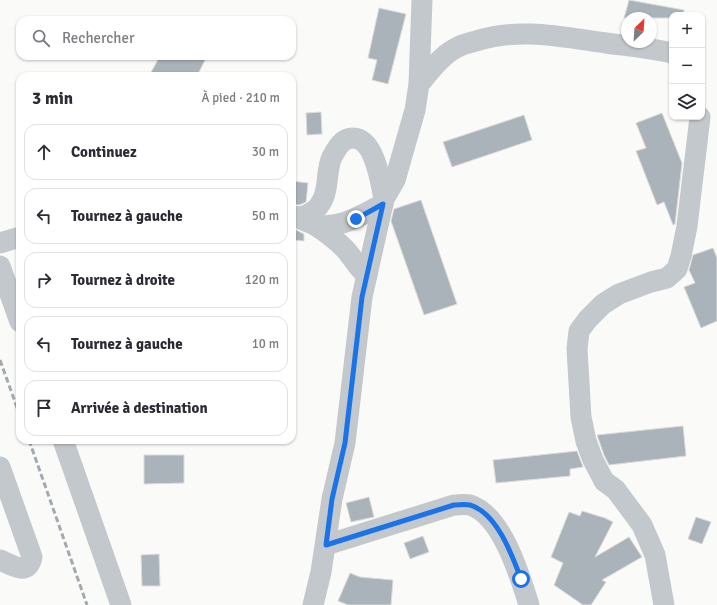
<!DOCTYPE html>
<html lang="fr">
<meta charset="utf-8">
<style>
body{margin:0;font-family:Signika,sans-serif;background:#f2f2f3;color:#2b2b33}
.controls{position:absolute;right:12px;top:12px;display:grid;overflow:hidden;border-radius:8px;box-shadow:0 1px 3px #0004}
.controls button{width:36px;height:36px;display:grid;place-items:center;padding:0;border:0;border-bottom:1px solid #e1e1e2;background:#fff;color:#2b2b33;font:20px sans-serif}
.compass{position:absolute;left:621px;top:12px;width:36px;height:36px;border-radius:50%;background:#fff;box-shadow:0 1px 3px #0004;rotate:25deg}
.stop{position:absolute;width:12px;height:12px;margin:-9px;border:3px solid #1a73e8;border-radius:50%;background:#fff}
.stop.end{background:#1a73e8;border-color:#fff;box-shadow:0 1px 4px #0008}
.list{margin:0;padding:0;list-style:none}
h2{display:flex;justify-content:space-between;align-items:center;height:52px;margin:0;padding:0 16px;font-size:17px}
h2 small{font-size:13px;font-weight:400;color:#7c7c81}
.list li{display:grid;grid-template-columns:26px 1fr auto;gap:12px;align-items:center;box-sizing:border-box;height:56px;margin:0 8px 8px;padding:0 8px;border:1px solid #e1e1e2;border-radius:12px}
.list b{display:block;font-size:15px;white-space:nowrap}
.list em{font-size:13px;font-style:normal;color:#7c7c81}
.icon{flex:none;width:22px;height:22px;fill:none;stroke:currentColor;stroke-width:2;stroke-linecap:round;stroke-linejoin:round}
.map{position:relative;flex:none;width:717px;height:605px;overflow:hidden}
.search{position:absolute;background:#fff;box-shadow:0 1px 3px #0004;left:16px;top:16px;width:280px;height:44px;display:flex;align-items:center;gap:10px;box-sizing:border-box;padding:0 14px;border-radius:12px;color:#7c7c81;font-size:15px}
.panel{position:absolute;background:#fff;box-shadow:0 1px 3px #0004;left:16px;top:72px;width:280px;height:372px;border-radius:12px}
.map>svg:first-child{display:block}
</style>
<div class="map">
<svg width="717" height="605" viewBox="0 0 717 605">
<rect width="100%" height="100%" fill="#fafaf8"/>
<g fill="#aab3b9" stroke="#dcdcda">
<path d="M629,0L684,10L683,15H672V18H624Z"/>
<path d="M379,8L406,14L388,84L372,80L377,60L368,58Z"/>
<path d="M160,56H207L197,76H149Z"/>
<path d="M321,112L322,134L307,135L306,113Z"/>
<path d="M662,113L682,163L675,224L673,225L664,202L657,205L636,151L646,148L636,123Z"/>
<path d="M524,115L532,140L452,167L443,142Z"/>
<path d="M292,181L308,183L306,202L299,205L292,204Z"/>
<path d="M421,200L457,304L424,315L391,221L394,209Z"/>
<path d="M292,228L304,234V241L292,240Z"/>
<path d="M713,248L717,258V321L701,328L684,287L695,283L689,270L693,255Z"/>
<path d="M683,426L686,456L609,465L604,455L597,435Z"/>
<path d="M577,451L583,467L570,469V476L496,483L493,460Z"/>
<path d="M144,455H184V483L144,484Z"/>
<path d="M369,497L374,517L351,522L346,503Z"/>
<path d="M582,511L605,518L613,522L595,557L629,537L642,557L602,580L606,582L591,605H583L554,585L563,563L551,557L569,512L580,516Z"/>
<path d="M696,517L711,522L702,544L688,539Z"/>
<path d="M423,536L429,552L410,559L404,543Z"/>
<path d="M159,554L160,586H142L141,555Z"/>
<path d="M350,573L360,577L393,580L391,605H348L338,601Z"/>
</g>
<g fill="none" stroke-linecap="round" stroke-linejoin="round">
<g stroke="#c3c8cc" stroke-width="21">
<path d="M419,84C429,73 438,59 451,51C458,46 467,43 476,41C519,27 562,37 606,43C628,46 650,48 672,53"/>
<path d="M293,216C300,218 306,222 313,224C338,231 362,215 383,204"/>
<path d="M297,217C309,216 318,210 323,199C329,186 326,170 332,157C337,148 342,138 353,138C375,138 381,184 384,199"/>
<path d="M313,224C324,231 335,239 344,248C353,257 357,268 367,275"/>
<path d="M0,243L20,237"/>
<path d="M0,266L20,322"/>
<path d="M63,440L121,605"/>
<path d="M0,467L32,557C28,577 12,565 0,560"/>
<path d="M326,545L454,505C459,505 465,504 470,505C502,515 520,576 529,605"/>
<path d="M313,605L321,572L332,499L345,443L362,297L384,199L395,180L415,110L419,84L422,0"/>
<path d="M664,605L655,555L642,525L616,490L604,481L593,460L586,441L581,417L577,349L579,331L588,319L603,304L619,294L651,282L667,278L677,269L681,256L687,226L700,117"/>
</g>
<g stroke="#a2aab0" stroke-width="3" stroke-dasharray="6 3" stroke-linecap="butt">
<path d="M0,360L20,416"/>
<path d="M29,440L87,605"/>
</g>
</g>
<g fill="none" stroke-linecap="round" stroke-linejoin="round">
<path stroke="#1a73e8" stroke-width="5" d="M356,219L383,204L362,297L345,443L332,499L326,545L454,505C459,505 465,504 470,505C497,513 512,555 521,579"/>
</g>
</svg>
<div class="controls">
<button>+</button>
<button>−</button>
<button><svg class="icon" aria-label="layers" viewBox="0 0 24 24"><path d="M12 4l9 5-9 5-9-5zM3 14l9 5 9-5"/></svg></button>
</div>
<svg class="compass" viewBox="-18 -18 36 36"><path d="M0-13l5 13h-10z" fill="#e53935"/><path d="M0 13l5-13h-10z" fill="#7c7c81"/></svg>
<div class="stop" style="left:521px;top:579px"></div>
<div class="stop end" style="left:356px;top:219px"></div>
<div class="search"><svg class="icon" aria-label="search" viewBox="0 0 24 24"><circle cx="10" cy="10" r="6"/><path d="M15 15l6 6"/></svg>Rechercher</div>
<section class="panel">
<h2>3 min<small>À pied · 210 m</small></h2>
<ul class="list">
<li><svg class="icon" aria-label="ahead" viewBox="0 0 24 24"><path d="M12 20V5M6 11l6-6 6 6"/></svg><div><b>Continuez</b></div><em>30 m</em></li>
<li><svg class="icon" aria-label="left" viewBox="0 0 24 24"><path d="M17 20v-9H6M10 6l-5 5 5 5"/></svg><div><b>Tournez à gauche</b></div><em>50 m</em></li>
<li><svg class="icon" aria-label="right" viewBox="0 0 24 24"><path d="M7 20v-9h11M14 6l5 5-5 5"/></svg><div><b>Tournez à droite</b></div><em>120 m</em></li>
<li><svg class="icon" aria-label="left" viewBox="0 0 24 24"><path d="M17 20v-9H6M10 6l-5 5 5 5"/></svg><div><b>Tournez à gauche</b></div><em>10 m</em></li>
<li><svg class="icon" aria-label="arrive" viewBox="0 0 24 24"><path d="M6 21V4h12l-3 4 3 4H6"/></svg><div><b>Arrivée à destination</b></div></li>
</ul>
</section>
</div>
